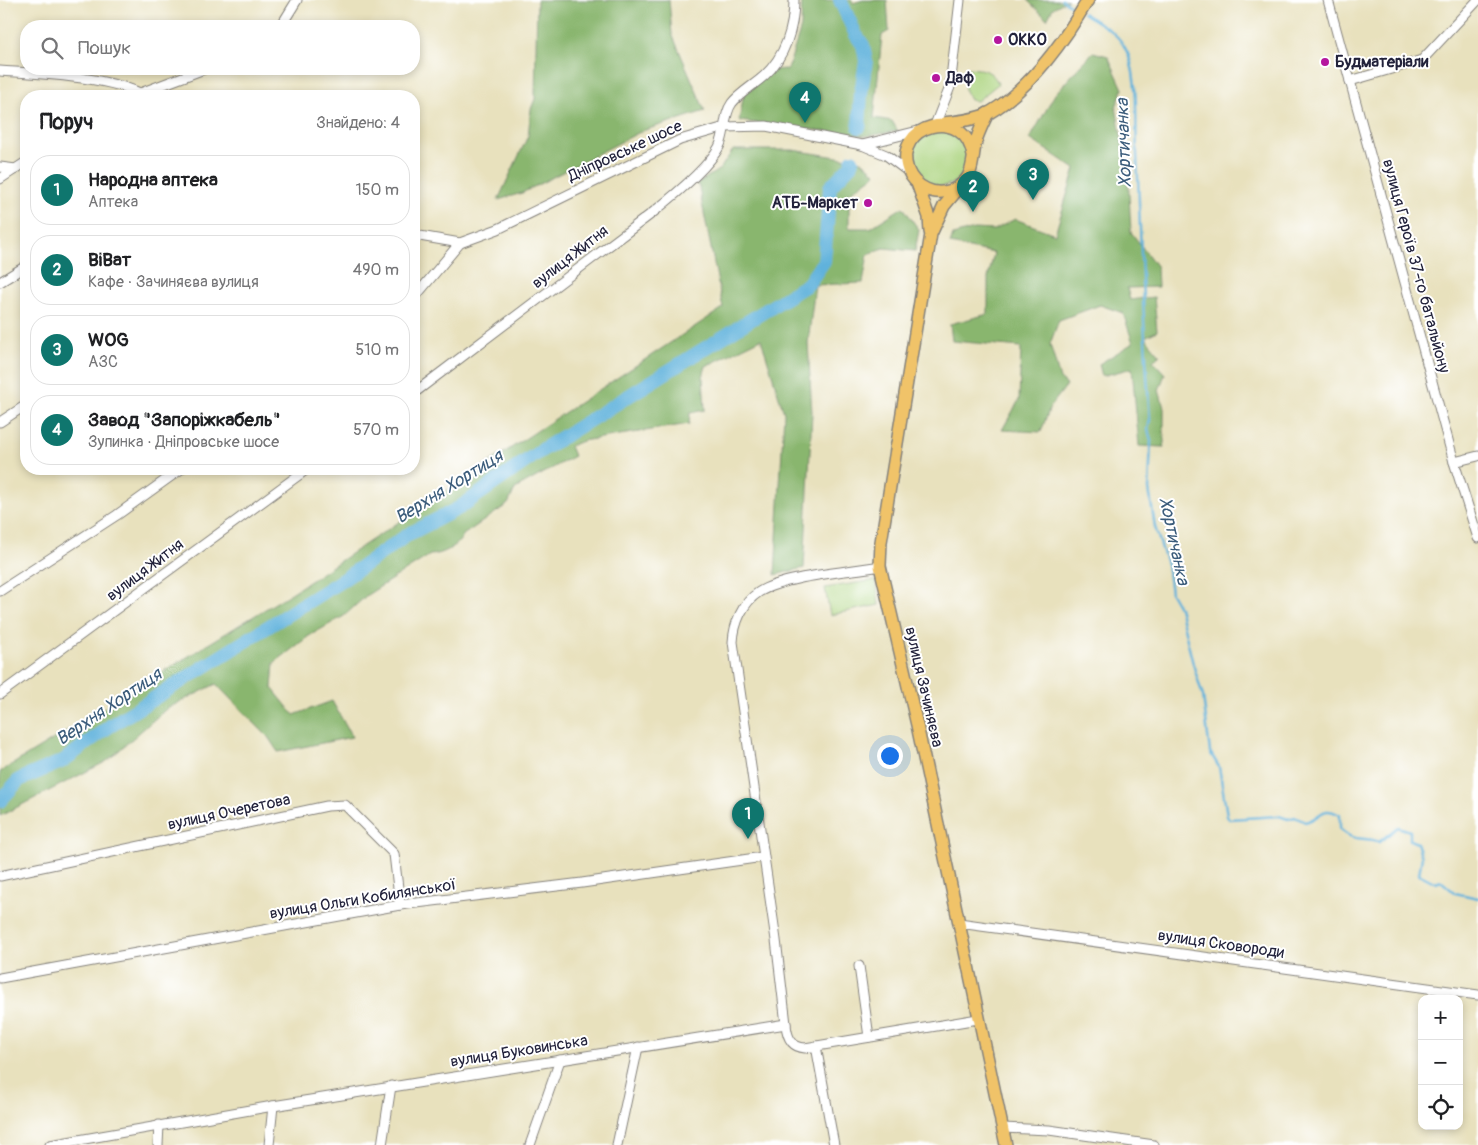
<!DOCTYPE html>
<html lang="uk">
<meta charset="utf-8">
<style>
body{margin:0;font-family:Pangolin,sans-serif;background:#f6f6f6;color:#202124}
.controls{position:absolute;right:15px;bottom:15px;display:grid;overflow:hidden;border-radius:10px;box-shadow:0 2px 8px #0003}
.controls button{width:45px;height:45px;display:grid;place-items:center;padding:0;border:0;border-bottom:1px solid #e0e0e0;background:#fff;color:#202124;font:25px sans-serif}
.you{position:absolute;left:889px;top:755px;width:18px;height:18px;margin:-12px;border:4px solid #fff;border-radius:50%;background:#1a73e8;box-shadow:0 0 0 8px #1a73e833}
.badge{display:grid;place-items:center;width:32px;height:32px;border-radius:50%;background:#0f766e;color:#fff;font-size:16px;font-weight:700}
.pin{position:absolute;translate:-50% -41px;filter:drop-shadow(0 1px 2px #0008)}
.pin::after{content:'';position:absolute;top:26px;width:18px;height:15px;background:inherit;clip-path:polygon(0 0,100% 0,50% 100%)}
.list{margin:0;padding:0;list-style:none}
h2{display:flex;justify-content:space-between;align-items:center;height:65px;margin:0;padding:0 20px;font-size:21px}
h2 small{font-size:16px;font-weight:400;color:#757577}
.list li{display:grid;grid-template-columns:32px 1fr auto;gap:15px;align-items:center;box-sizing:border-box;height:70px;margin:0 10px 10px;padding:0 10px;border:1px solid #e0e0e0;border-radius:20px}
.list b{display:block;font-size:19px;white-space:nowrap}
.list p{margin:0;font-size:16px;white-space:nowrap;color:#757577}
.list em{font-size:16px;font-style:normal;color:#757577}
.icon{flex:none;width:28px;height:28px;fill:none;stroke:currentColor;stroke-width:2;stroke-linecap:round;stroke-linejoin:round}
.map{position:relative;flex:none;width:1478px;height:1145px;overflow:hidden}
.search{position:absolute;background:#fff;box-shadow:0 2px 8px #0003;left:20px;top:20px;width:400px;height:55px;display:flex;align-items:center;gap:12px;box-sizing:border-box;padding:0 18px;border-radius:20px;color:#757577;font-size:19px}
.panel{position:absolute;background:#fff;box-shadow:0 2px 8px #0003;left:20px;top:90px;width:400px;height:385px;border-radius:20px}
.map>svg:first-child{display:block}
</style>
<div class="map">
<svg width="1478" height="1145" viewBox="0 0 1478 1145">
<rect width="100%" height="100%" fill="#fff"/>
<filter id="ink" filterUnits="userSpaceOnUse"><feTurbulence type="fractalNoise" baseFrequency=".02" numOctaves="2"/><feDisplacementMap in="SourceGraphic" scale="10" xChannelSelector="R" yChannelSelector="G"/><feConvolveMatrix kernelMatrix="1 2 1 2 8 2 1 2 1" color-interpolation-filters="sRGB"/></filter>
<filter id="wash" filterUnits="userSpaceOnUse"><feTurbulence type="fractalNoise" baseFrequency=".0096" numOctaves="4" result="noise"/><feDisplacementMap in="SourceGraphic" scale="20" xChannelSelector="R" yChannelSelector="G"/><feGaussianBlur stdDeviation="1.12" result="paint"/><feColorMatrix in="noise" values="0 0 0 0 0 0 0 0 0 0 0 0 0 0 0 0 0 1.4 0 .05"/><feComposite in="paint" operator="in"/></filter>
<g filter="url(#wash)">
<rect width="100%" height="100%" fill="#e8e1bd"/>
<g fill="#acd47f" stroke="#677b5d">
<path d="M969,68C982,69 993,70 998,84L977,101L970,100L965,91L964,72Z"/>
<circle cx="940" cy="158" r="28"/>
<path d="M876,580L879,605L830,615L825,588Z"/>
</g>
<g fill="#89b66e" stroke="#566c54">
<path d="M537,0H669L672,34L705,111L642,131L522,193L498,200L528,136L531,109L535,99Z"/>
<path d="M802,0H852L853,3L863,0H887L889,31L882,35L874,118L892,121L898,131L866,136L739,121L744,93L769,70L788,69L801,27Z"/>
<path d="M1027,0H1068L1053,8L1047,19Z"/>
<path d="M1093,52L1108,56L1123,89L1116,107L1128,174L1131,232L1157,267L1158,287L1127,288L1130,300L1154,297L1157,331L1145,337L1160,355L1153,361L1165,374L1159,390L1164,408V447L1139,446L1132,368L1102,376L1099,364L1133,343L1123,313L1100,305L1059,320L1050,344L1060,379L1067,385L1050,407L1041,432L1002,430L1019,400L1021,347L952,341L950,324L988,314V278L994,253L950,244L953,235L974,229L994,230L1015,219L1055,234L1075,169L1030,139L1055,94Z"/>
<path d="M733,150H793L862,161L876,174L849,193V228H870L903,207L919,230L915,251L884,248L868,254L863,283L815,285L808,343L812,413L804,568L775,575L784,413L761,339L706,366L703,377L705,410L690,413L689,424L582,441L570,446L574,456L515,489L508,504L463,535C459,546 442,555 430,555L367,595L344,616L309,636L274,663L272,688L294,715L332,701L352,737L278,752L268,737L216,684L166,709L107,761L0,816V772L293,592L723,308L698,183L720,169Z"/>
</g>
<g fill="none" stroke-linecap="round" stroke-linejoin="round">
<g stroke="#61b2dc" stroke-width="2.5">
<path d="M1062,0L1078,10"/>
<path d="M1083,13C1097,22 1116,31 1124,46C1140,72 1135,123 1137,154C1141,243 1143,330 1150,419L1148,430L1151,440L1149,489L1155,527L1167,564L1171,593L1179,607L1193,664L1203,696L1210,752L1219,767L1227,815L1229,819L1279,816L1288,819L1295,817L1305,822C1322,818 1321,804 1340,815V829C1356,844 1362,835 1379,842L1398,827L1410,831V840L1417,843L1422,857L1419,874L1436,883L1441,881L1455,893L1478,898"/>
</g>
<g stroke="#61b2dc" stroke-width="14">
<path d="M840,0L856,35L863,45L866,61L861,93L859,127L860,124"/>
<path d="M0,801L19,780L63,761L110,726L344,579L409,534L459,508L542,450L808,284L824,261L830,187L851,165L852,160"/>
</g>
</g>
</g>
<g filter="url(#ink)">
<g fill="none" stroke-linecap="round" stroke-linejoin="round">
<g stroke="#85827c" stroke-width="11">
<g id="minor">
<path d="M1328,0L1454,462L1478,538"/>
<path d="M281,26L297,0"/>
<path d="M0,71C42,74 109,76 146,96"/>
<path d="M1350,81L1422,60L1478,0"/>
<path d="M138,94L204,69"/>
<path d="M935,125L950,87L960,0"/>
<path d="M862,145L922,130"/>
<path d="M0,167L16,169"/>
<path d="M0,179L26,162"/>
<path d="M414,235L460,243L498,229L680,140L725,127L766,126L862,145L886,155L910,173"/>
<path d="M0,282L26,266"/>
<path d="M414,298L460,243"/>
<path d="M414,393L651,214C670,199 708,168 719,147C726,134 723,115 732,103C740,93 754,85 764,76C785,57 794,28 794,0"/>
<path d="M0,422L26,405"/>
<path d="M1454,462L1478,456"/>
<path d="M0,591L117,515L181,469"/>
<path d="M0,694L307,469"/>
<path d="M0,876L327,806L345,805L394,854L400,905"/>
<path d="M959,923L1478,995"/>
<path d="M859,966L869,1037"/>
<path d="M0,978L400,905L582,883L763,857"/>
<path d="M786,1024L776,940L733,642C734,624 742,603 759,592C784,576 848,572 880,566"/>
<path d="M816,1046L834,1145"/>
<path d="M1003,1128L1049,1130L1154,1145"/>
<path d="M50,1145L273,1106L786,1024C787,1037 791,1047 805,1048L978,1019"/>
<path d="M158,1145L159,1125"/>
<path d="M269,1145L273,1106"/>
<path d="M382,1145L391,1086"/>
<path d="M530,1145L560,1060"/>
<path d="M617,1145L638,1047"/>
</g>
</g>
<g stroke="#85827c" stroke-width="14">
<g id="major">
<path d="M944,123C958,121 976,120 989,113C1031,88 1064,41 1088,0"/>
<path d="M973,156C965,104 892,125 908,170C911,178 918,185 926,189C936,194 949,193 959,186C976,175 971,155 977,138C980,129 984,121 988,113"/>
<path d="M964,182L944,206L931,234L881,542L880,566L917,725L1006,1145"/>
<path d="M917,183L929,217L930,232"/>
</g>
</g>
<use href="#minor" stroke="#fff" stroke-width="9"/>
<use href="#major" stroke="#f0c369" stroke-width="11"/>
</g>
</g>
<g fill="#b5179e" stroke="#fff" stroke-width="2">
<circle cx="998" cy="40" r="5"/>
<circle cx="1325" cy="62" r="5"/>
<circle cx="936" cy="78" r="5"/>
<circle cx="868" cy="203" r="5"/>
</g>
<g text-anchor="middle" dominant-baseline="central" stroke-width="4" stroke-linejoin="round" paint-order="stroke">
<g font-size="16" font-weight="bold" fill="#22223b" stroke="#fff" text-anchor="start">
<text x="1008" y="40">ОККО</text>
<text x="1335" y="62">Будматеріали</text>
<text x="946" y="78">Даф</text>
<text x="858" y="203" text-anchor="end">АТБ-Маркет</text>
</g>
<g font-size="16" fill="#22223b" stroke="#fff">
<text transform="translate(625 151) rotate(-25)">Дніпровське шосе</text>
<text transform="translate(570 257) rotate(-38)">вулиця Житня</text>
<text transform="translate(1416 266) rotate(75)">вулиця Героїв 37-го батальйону</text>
<text transform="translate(145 570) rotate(-37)">вулиця Житня</text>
<text transform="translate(924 687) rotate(77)">вулиця Зачиняєва</text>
<text transform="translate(229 812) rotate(-12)">вулиця Очеретова</text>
<text transform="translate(363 899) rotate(-9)">вулиця Ольги Кобилянської</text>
<text transform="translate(1221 944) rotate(8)">вулиця Сковороди</text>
<text transform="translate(519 1051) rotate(-9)">вулиця Буковинська</text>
</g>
<g font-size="18" font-style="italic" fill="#3b5c7b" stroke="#fff">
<text transform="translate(1124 143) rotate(-92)">Хортичанка</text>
<text transform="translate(449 487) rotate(-32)">Верхня Хортиця</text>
<text transform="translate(1174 541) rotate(78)">Хортичанка</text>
<text transform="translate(109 707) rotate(-34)">Верхня Хортиця</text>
</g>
</g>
</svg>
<div class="controls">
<button>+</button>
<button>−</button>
<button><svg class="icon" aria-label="locate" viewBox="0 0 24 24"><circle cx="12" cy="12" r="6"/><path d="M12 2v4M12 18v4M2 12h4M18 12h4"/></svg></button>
</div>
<div class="you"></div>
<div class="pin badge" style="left:748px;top:839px">1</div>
<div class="pin badge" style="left:973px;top:212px">2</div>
<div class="pin badge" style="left:1033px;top:200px">3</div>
<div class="pin badge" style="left:805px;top:123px">4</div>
<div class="search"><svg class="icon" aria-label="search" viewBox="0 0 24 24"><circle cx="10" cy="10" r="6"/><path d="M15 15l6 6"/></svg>Пошук</div>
<section class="panel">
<h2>Поруч<small>Знайдено: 4</small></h2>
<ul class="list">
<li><span class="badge">1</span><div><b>Народна аптека</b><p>Аптека</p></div><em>150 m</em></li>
<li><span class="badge">2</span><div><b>ВіВат</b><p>Кафе · Зачиняєва вулиця</p></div><em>490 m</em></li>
<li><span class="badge">3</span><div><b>WOG</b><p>АЗС</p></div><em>510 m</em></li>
<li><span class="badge">4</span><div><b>Завод &quot;Запоріжкабель&quot;</b><p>Зупинка · Дніпровське шосе</p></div><em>570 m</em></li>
</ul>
</section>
</div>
